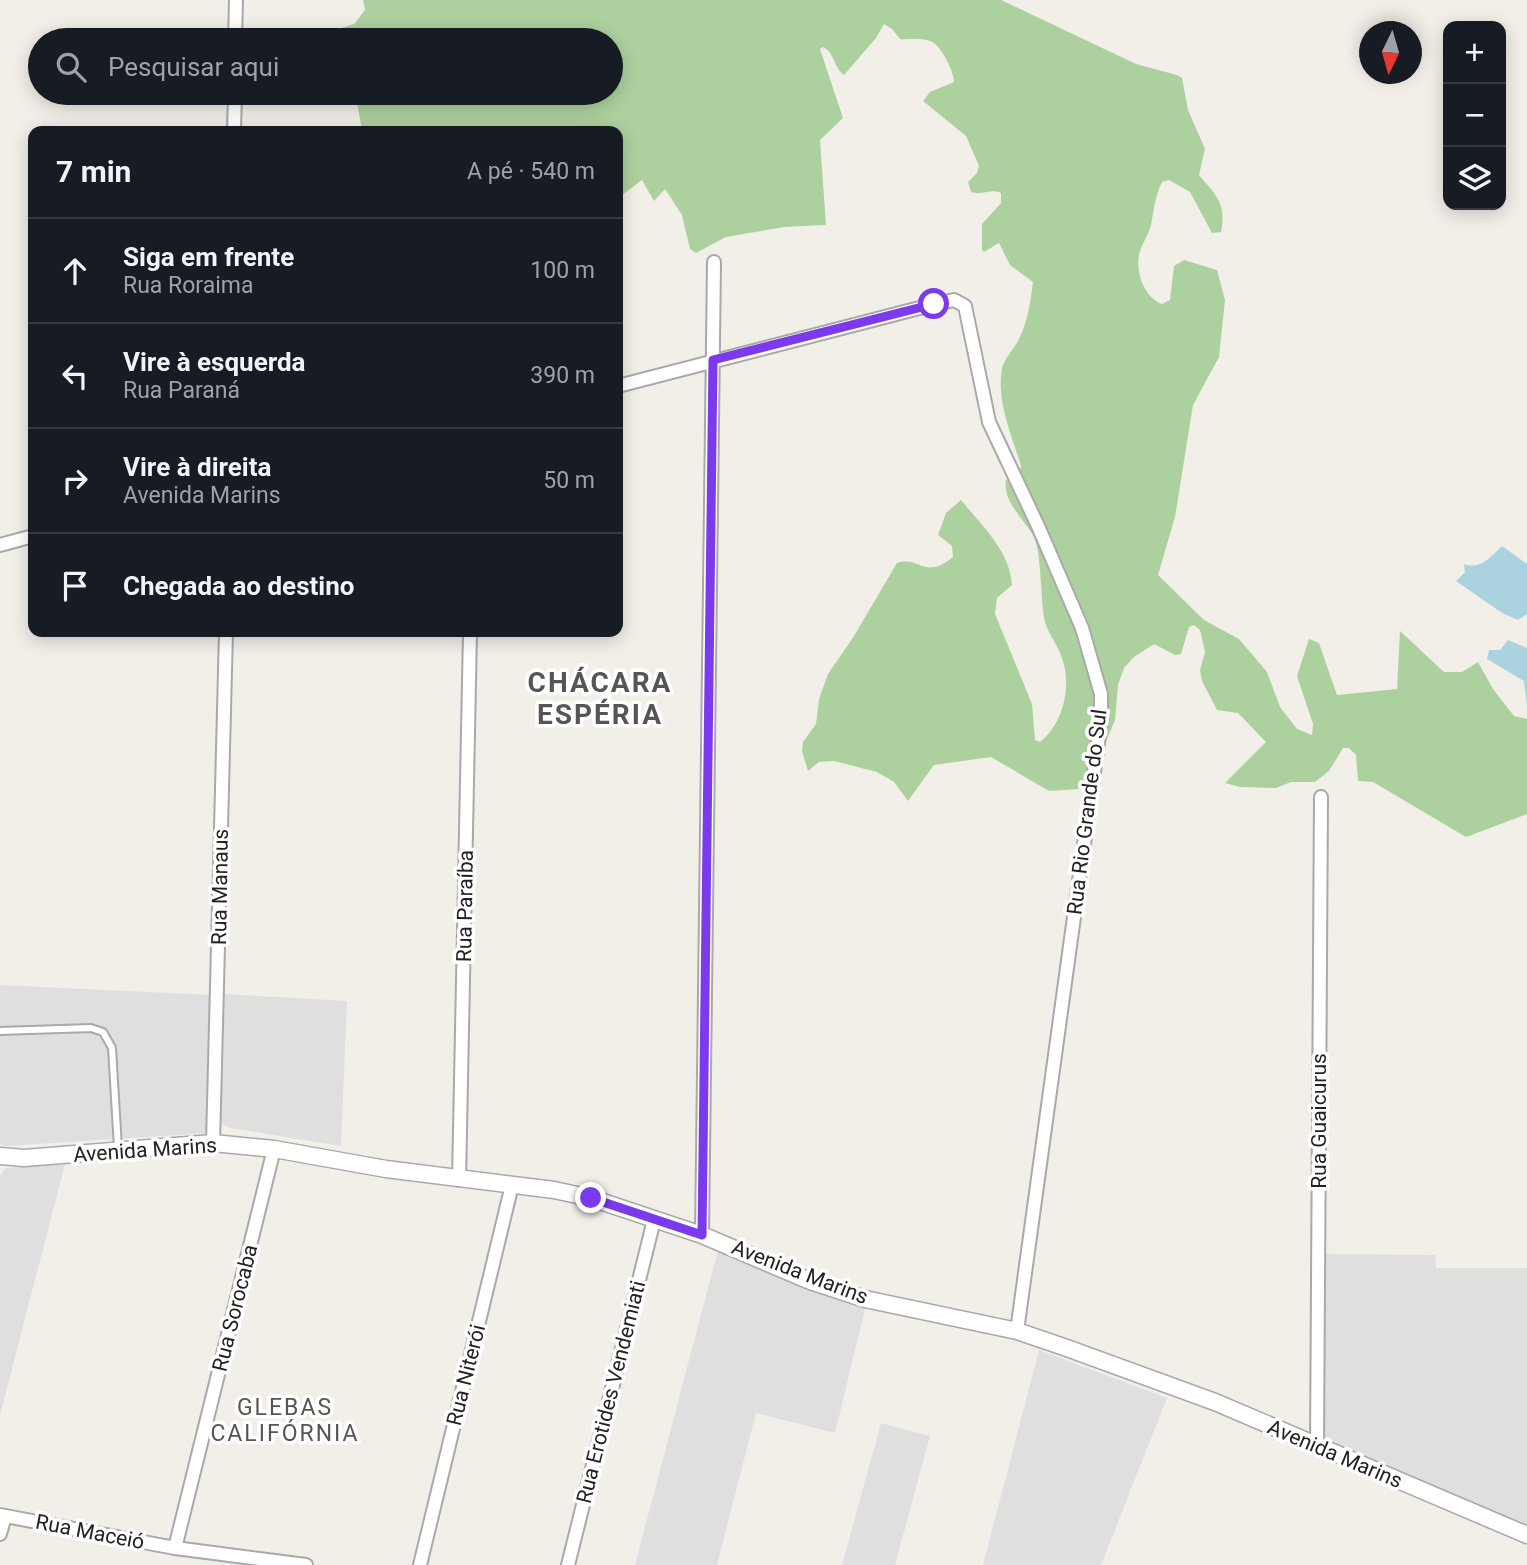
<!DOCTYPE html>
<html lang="pt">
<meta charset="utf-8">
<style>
body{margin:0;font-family:Roboto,sans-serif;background:#242831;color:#f1f3f6}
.controls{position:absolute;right:21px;top:21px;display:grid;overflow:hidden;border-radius:14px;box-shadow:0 4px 18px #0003}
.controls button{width:63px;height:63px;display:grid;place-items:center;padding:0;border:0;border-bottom:2px solid #363941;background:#171b24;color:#f1f3f6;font:35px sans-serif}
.compass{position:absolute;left:1359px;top:21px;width:63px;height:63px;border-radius:50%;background:#171b24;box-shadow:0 4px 18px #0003;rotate:185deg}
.stop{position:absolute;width:21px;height:21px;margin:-16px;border:5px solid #7c3aed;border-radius:50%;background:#fff}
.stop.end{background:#7c3aed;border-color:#fff;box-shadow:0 2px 7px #0008}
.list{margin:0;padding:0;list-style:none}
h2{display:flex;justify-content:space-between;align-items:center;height:91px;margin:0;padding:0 28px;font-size:30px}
h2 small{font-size:23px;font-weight:400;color:#9ea1a6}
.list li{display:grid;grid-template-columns:46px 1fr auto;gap:21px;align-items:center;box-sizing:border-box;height:105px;padding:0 28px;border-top:2px solid #363941}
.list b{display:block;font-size:26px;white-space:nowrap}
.list p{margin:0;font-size:23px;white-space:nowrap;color:#9ea1a6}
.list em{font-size:23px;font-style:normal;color:#9ea1a6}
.icon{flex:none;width:38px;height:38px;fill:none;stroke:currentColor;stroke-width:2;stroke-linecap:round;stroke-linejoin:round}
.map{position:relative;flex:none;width:1527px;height:1565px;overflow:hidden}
.search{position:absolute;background:#171b24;box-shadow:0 4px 18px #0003;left:28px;top:28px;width:595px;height:77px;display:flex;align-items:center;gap:18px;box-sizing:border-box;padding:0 24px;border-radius:38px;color:#9ea1a6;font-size:26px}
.panel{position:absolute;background:#171b24;box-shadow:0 4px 18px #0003;left:28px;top:126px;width:595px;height:511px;border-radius:14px}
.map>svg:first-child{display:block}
</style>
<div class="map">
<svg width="1527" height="1565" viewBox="0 0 1527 1565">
<rect width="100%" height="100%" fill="#f2efe9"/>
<g fill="#e0dfdf">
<path d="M0,985L211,995L207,1133L6,1146L0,1144Z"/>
<path d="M224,994L347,1001L341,1146L231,1128L220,1123Z"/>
<path d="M65,1164L0,1415V1176L6,1168Z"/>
<path d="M718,1250L865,1309L835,1433L756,1413L717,1565H635Z"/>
<path d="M1325,1254L1435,1255L1436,1268H1527V1527L1322,1441Z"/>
<path d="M1039,1350L1167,1398L1101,1565H983Z"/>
<path d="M881,1423L930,1436L895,1565H842Z"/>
</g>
<path fill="#add19e" d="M363,0H1001L1136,64L1177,75L1182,78L1188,110L1205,149L1199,175C1216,195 1227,204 1221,232L1212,233L1190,192L1169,180L1162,182C1155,196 1154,209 1151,225C1149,234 1143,242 1140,251C1134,270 1144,297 1162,304L1170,300L1174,266L1184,260L1217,270L1225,300L1219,357L1193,405L1175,517L1158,575L1204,620L1239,639L1267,672L1280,707L1297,729L1312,735L1313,724L1297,676L1309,639L1319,643L1337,695L1397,689L1400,631L1444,672H1462L1478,662L1493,689L1514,716L1527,719V814L1466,837L1373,782L1358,781L1356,755L1349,748H1343L1329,771L1315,782H1291L1276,788L1240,787L1225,783L1266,742L1238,713L1217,710L1202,681L1200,670L1205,652L1200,630L1194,625L1189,627L1181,654L1175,655L1154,644L1134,657L1124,668L1118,685L1115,720L1089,783L1080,789L1049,791L991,757L934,765L908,801L894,782L877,772L834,761L819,762L808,771L802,751L803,742L816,724L819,699L828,674L854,636L897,563C920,555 924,581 953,557L952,546L938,535L946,513L961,500C982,526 1010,551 1012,585L997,598L995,614L1032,704L1035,740L1040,742C1065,722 1073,681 1060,653C1055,641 1046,630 1044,618C1041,599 1041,551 1034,537C1025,520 1002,501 1006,480L1019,474L1021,466C1012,436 996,401 1002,369C1004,359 1013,350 1018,341C1028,322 1030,303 1033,282L1010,265L999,243L984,252L982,250V224L1001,203V193C991,188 982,196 971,192L968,182L977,173L979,166L966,136L923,101L930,92L954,82C954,72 943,50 934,43C925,37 909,40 900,39L892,29L884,24L876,38L844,75C833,67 835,53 823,47L820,49L843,118L820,140L826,225L784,227L726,237L696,253L690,249L682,215L665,189L654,201L642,180L618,198V131H362L357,102L350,93H611V40H324L319,35L354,24L365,10Z"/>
<g fill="#aad3df">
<path d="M1502,546L1527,564V614L1518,620L1502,613L1456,581L1465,572L1464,564C1481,570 1490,557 1502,546Z"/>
<path d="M1508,640L1527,648V706L1524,681L1487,659L1489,650H1500Z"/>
</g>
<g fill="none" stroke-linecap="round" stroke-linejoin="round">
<g stroke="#a9a9a9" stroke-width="10">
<path id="service" d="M0,1031L91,1028L103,1032L112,1048L118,1148"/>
</g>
<g stroke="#a9a9a9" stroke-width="16">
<g id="minor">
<path d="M235,40L236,0"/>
<path d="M234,131L235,93"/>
<path d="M618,386L935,304L954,300L965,306L989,422L1038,526L1082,628L1101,694V721L1017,1331"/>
<path d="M0,545L33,536"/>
<path d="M213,1143L226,632"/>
<path d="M459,1180L470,632"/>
<path d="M702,1235L714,262"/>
<path d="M1317,1445L1321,797"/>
<path d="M0,1515L175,1548L306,1565"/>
<path d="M0,1534L5,1516"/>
<path d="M175,1548L274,1149"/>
<path d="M420,1565L512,1185"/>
<path d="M568,1565L654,1220"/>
</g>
</g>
<g stroke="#a9a9a9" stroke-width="19">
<path id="tertiary" d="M0,1156L24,1158L213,1143L274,1149L386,1169L554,1190L591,1198L702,1235L810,1281L865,1299L1017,1331L1064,1347L1215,1402L1527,1535"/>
</g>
<use href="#service" stroke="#fff" stroke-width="6"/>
<use href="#minor" stroke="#fff" stroke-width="12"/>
<use href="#tertiary" stroke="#fff" stroke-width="16"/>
</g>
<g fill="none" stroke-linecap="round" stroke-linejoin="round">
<path stroke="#7c3aed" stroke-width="9" d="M591,1198L702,1235L713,360L934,304"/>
</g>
<g text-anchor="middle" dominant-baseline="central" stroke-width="7" stroke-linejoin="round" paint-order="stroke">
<g font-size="21" fill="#222" stroke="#fff">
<text transform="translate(1087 812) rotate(-83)">Rua Rio Grande do Sul</text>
<text transform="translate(220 887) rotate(-89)">Rua Manaus</text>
<text transform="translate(465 906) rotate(-89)">Rua Paraíba</text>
<text transform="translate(1319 1121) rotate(-90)">Rua Guaicurus</text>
<text transform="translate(145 1150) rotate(-4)">Avenida Marins</text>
<text transform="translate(800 1272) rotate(21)">Avenida Marins</text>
<text transform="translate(235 1308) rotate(-76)">Rua Sorocaba</text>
<text transform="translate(466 1375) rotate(-76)">Rua Niterói</text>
<text transform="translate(611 1392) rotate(-76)">Rua Erotides Vendemiati</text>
<text transform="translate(1335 1454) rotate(23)">Avenida Marins</text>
<text transform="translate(90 1532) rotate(11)">Rua Maceió</text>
</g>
<g font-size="23" letter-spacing="2" fill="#555" stroke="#fff">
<text x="285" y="1407">GLEBAS<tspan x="285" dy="26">CALIFÓRNIA</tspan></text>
</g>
<g font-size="28" font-weight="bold" letter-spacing="2" fill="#555" stroke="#fff">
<text x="600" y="682">CHÁCARA<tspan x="600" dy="32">ESPÉRIA</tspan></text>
</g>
</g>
</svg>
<div class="controls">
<button>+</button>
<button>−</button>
<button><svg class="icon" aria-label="layers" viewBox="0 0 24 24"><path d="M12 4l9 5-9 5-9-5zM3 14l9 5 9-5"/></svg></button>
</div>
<svg class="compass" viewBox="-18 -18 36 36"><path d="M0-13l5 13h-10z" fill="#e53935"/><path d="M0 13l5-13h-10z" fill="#9ea1a6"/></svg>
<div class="stop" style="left:934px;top:304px"></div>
<div class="stop end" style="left:591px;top:1198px"></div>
<div class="search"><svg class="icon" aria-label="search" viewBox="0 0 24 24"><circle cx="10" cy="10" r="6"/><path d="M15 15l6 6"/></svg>Pesquisar aqui</div>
<section class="panel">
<h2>7 min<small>A pé · 540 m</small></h2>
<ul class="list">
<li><svg class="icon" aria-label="ahead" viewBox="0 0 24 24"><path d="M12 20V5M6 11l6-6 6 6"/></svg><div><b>Siga em frente</b><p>Rua Roraima</p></div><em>100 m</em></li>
<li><svg class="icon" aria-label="left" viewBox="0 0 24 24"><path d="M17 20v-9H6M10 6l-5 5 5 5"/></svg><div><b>Vire à esquerda</b><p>Rua Paraná</p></div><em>390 m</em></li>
<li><svg class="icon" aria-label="right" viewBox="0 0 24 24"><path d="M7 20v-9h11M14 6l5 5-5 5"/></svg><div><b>Vire à direita</b><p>Avenida Marins</p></div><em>50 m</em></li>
<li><svg class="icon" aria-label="arrive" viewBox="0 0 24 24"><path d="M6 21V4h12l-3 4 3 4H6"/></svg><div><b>Chegada ao destino</b></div></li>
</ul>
</section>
</div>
